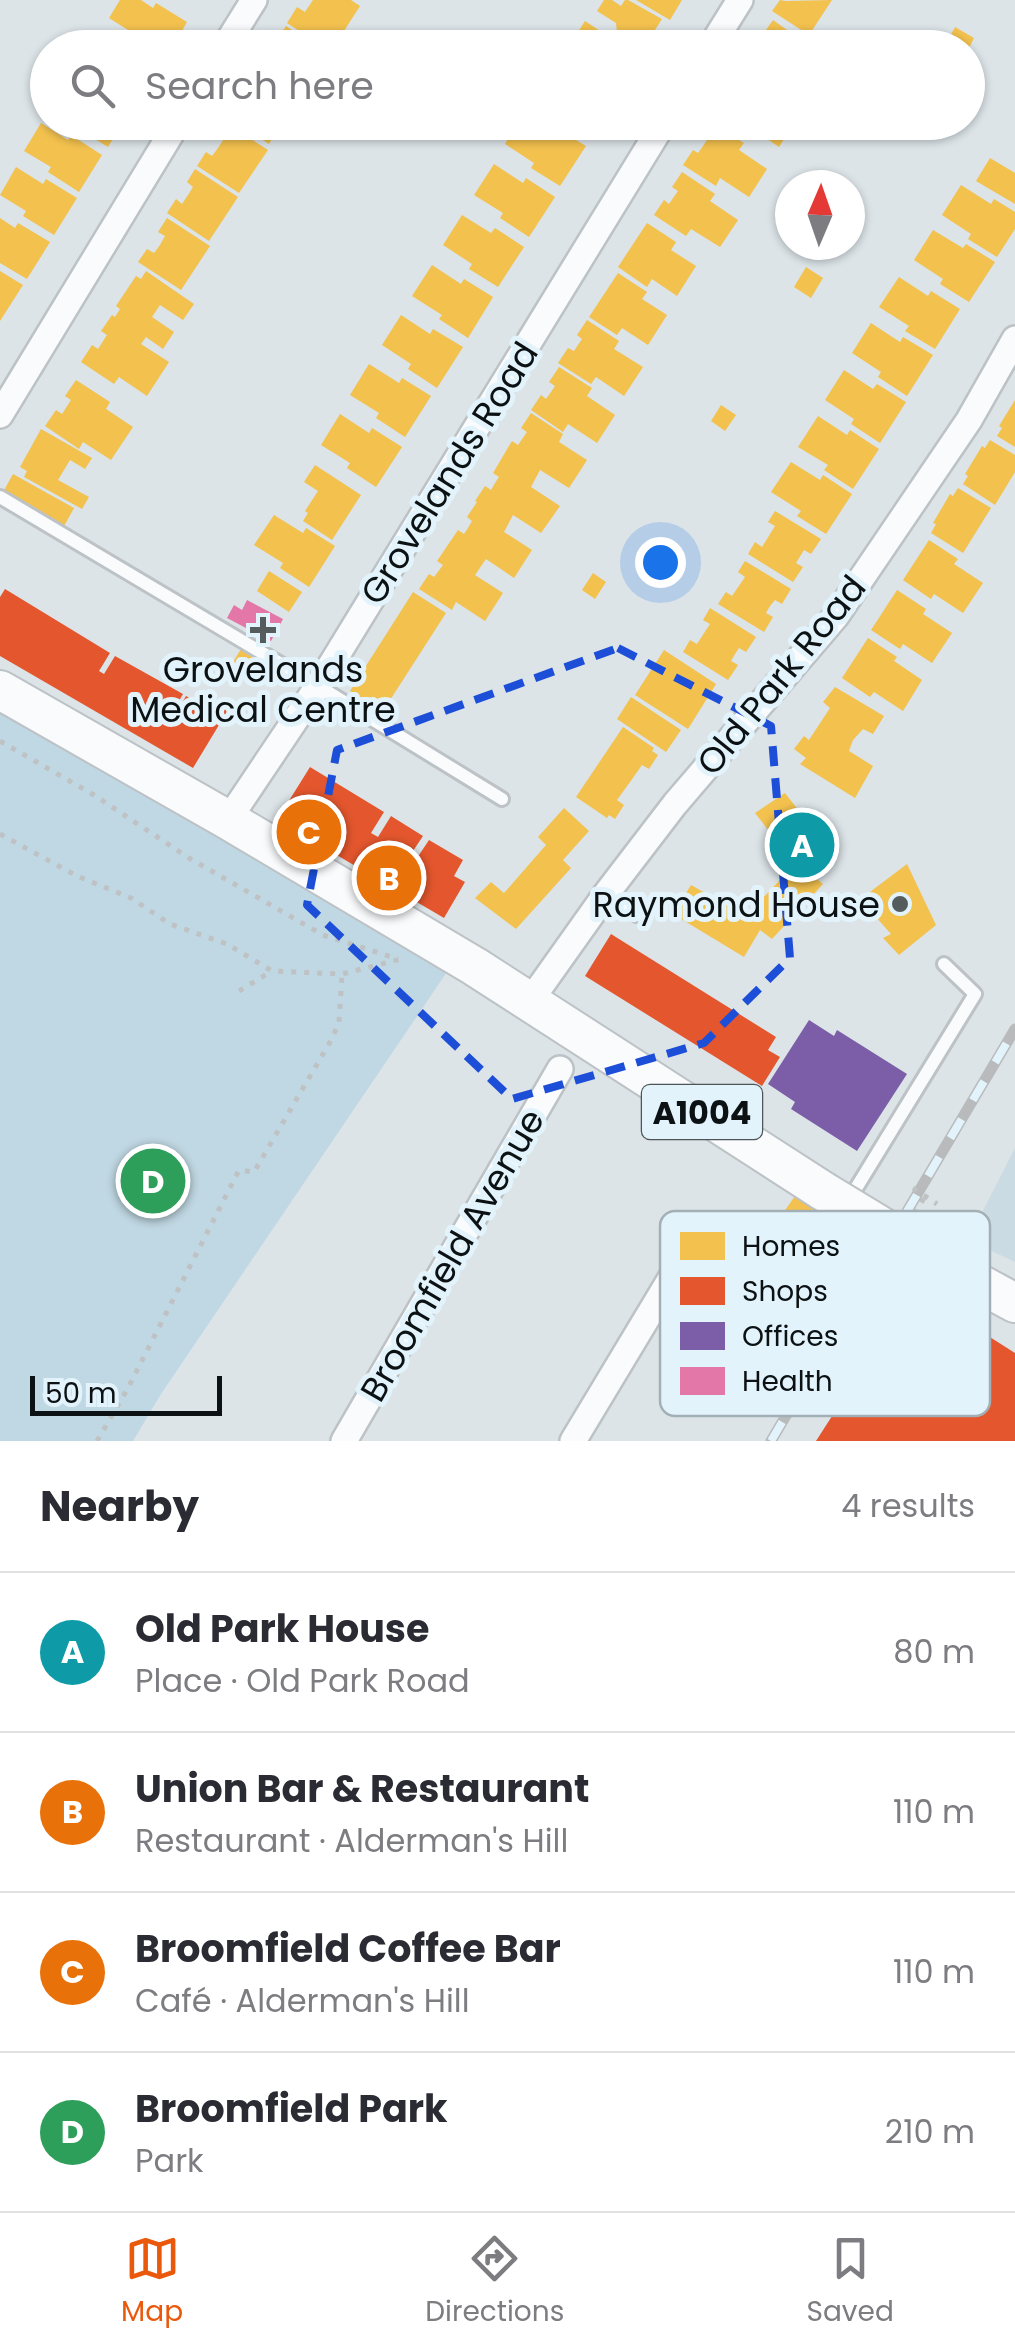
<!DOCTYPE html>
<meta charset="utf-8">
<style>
body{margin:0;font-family:Poppins,sans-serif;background:#f7f7f7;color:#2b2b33}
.compass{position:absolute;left:775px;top:170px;width:90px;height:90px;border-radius:50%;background:#fff;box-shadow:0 2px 8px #0004;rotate:2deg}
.scale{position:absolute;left:30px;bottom:25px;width:192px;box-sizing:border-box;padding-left:10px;border:5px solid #0c1214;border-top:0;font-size:28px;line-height:35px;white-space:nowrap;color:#0c1214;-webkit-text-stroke:8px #e3f3fb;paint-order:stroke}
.you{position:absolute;left:660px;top:562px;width:35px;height:35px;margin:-25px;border:8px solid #fff;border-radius:50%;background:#1a73e8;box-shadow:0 0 0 15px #1a73e833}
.badge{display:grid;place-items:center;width:65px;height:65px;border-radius:50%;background:#ea580c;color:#fff;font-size:32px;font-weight:700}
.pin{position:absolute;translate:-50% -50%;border:5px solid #fff;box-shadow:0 2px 10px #0006}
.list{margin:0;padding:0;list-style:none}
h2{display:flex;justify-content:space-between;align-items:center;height:130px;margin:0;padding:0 40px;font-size:42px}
h2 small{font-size:32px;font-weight:400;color:#7c7c81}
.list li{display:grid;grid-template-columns:65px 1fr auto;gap:30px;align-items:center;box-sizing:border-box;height:160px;padding:0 40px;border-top:2px solid #e1e1e2}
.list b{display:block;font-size:38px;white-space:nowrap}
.list p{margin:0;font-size:32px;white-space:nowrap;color:#7c7c81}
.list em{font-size:32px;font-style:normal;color:#7c7c81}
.icon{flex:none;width:55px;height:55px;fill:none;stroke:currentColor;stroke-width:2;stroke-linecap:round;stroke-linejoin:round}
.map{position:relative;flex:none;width:1015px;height:1441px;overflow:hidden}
.search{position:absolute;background:#fff;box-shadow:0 2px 8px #0004;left:30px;right:30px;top:30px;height:110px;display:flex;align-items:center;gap:25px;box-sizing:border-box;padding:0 35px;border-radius:55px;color:#7c7c81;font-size:38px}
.sheet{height:770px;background:#fff}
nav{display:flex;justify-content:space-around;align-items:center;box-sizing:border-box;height:140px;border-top:2px solid #e1e1e2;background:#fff;font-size:28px;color:#7c7c81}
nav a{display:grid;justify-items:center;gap:5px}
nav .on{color:#ea580c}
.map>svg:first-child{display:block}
</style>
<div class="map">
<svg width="1015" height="1441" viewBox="0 0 1015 1441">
<rect width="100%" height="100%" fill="#dce4e8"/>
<path fill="#cadbe3" d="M1015,1148V1262L968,1240Z"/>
<path fill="#c0d8e3" d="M0,702L449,969L161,1394L133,1441H0Z"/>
<g fill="#f2c14e">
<path d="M120,0H141L153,8L156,3L187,22L172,48H145L133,40L136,35L109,18Z"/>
<path d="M313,0H351L360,6L333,48H325L287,23L297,7L305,12Z"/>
<path d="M604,0H612L621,6L625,0H628L662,19L644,47L617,32L616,23L597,11Z"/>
<path d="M636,0H682L670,20Z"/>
<path d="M780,0L786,1L832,0L809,35L772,11Z"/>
<path d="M773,20L804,42L800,48H753Z"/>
<path d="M585,21L614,40L617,35L637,48H568Z"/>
<path d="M286,26L320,48H285L276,41Z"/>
<path d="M955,27L974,38L969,48H944Z"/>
<path d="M80,122H123L108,147L77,128Z"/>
<path d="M225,122L268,150L239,193L197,166L206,152L212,156L218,148L223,140L217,135Z"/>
<path d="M234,122H282L269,144Z"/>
<path d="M518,122H538L553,132L556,128L586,146L560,186L531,168L534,163L505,144Z"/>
<path d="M562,122H600L589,140Z"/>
<path d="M710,122L744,143L739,150L767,169L749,197L720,178L716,186L683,165L693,150L698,153L703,146L707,140L701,137Z"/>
<path d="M726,122H795L779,147L751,128L746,136Z"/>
<path d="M41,123L68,140L71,135L102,155L79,192L48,172L51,167L24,151Z"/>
<path d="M990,158L1015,173V204L976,181Z"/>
<path d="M494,164L523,183L526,178L555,197L529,237L500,218L503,213L474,195Z"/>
<path d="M16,167L43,184L46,179L77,198L54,235L23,216L26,211L0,195Z"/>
<path d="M195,169L238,197L209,241L167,213L176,199L182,204L188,195L193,187L187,182Z"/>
<path d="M682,172L715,194L710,201L738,220L720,247L691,229L686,236L654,215L664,200L669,204L678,191L672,187Z"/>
<path d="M961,185L991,204L994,199L1015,212V229L997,257L968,239L971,234L942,215Z"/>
<path d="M462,215L491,233L495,228L524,247L498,287L469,269L472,264L443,245Z"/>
<path d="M0,218L15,228L18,223L50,242L27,279L0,263Z"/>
<path d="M167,218L210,246L181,290L138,262L147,249L154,253L160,245L165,236L158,232Z"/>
<path d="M647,223L676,242L671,250L696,266L677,296L652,279L647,287L618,267Z"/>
<path d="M933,230L963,248L966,244L995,262L969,302L940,284L943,279L914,260Z"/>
<path d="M432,265L461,284L464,279L493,297L468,338L439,319L442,315L412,296Z"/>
<path d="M806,267L823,278L811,298L794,287Z"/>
<path d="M0,271L23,285L0,321Z"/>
<path d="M146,271L194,304L183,320L160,305L152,317L174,332L163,349L146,337L141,344L169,362L147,396L119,377L114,384L81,362L92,345L98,349L107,335L101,331L112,315L115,317L120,309L116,306L136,276L141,279Z"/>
<path d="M618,273L647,292L642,299L667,315L648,345L622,328L617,335L589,317Z"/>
<path d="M899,277L928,296L931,291L960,309L935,349L905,331L909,326L879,307Z"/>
<path d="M401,315L430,334L433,329L463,347L437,388L408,369L411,364L382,345Z"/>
<path d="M587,320L619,341L614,349L643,367L624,396L596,377L591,384L558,363L568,348L574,351L582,339L577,335Z"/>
<path d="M871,323L900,342L903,337L933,355L907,396L878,377L881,372L852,353Z"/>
<path d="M369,364L399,383L402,378L431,396L405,437L376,418L379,413L350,395Z"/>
<path d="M559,367L592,388L587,396L615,415L597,443L568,424L563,432L531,410L541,395L546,399L551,392L555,386L549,382Z"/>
<path d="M844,370L873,389L877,384L906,402L880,443L851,424L854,419L825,400Z"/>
<path d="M76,380L110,402L106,409L133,427L111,460L83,442L79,449L45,426L56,410L62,414L71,400L65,396Z"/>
<path d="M1015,400V447L997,436L1002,428L999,426Z"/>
<path d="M721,405L736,415L725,431L711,421Z"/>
<path d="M531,413L563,434L559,442L587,460L569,488L540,470L531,487L560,506L541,533L513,515L504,532L532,550L514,578L486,559L475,575L503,593L485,621L456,602L452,610L419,589L429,574L434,577L443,565L437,561L458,530L464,534L468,528L472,521L467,517L477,502L475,501L485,486L491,490L495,483L499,477L493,473L512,441L518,445L527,432L521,428Z"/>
<path d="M340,414L369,433L372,428L402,447L376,487L347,468L350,463L321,445Z"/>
<path d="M818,416L847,435L850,430L879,449L853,489L824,470L828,465L798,447Z"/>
<path d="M41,429L92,458L85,469L70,460L58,480L89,497L82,509L24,477L27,471L20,467Z"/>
<path d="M990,440L1015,455V472L995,505L963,484L968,476L965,474L982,446L985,448Z"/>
<path d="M791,462L820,480L823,475L852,494L826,534L797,516L801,511L771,492Z"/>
<path d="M315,465L361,495L332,540L303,521L308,513L305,511L318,491L304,482Z"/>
<path d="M13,474L74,508L63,528L2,494Z"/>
<path d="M958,488L991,508L963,553L931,533L936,524L933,523L950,494L953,496Z"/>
<path d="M775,511L821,539L811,554L804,550L796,563L803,567L793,582L748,554L755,542L762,547L775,526L768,522Z"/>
<path d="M274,515L303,533L306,528L335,546L309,587L280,568L283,563L254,545Z"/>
<path d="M929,540L958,559L954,564L983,583L963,613L934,594L931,599L903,580Z"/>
<path d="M745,561L791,589L782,604L775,600L770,606L766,613L773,617L764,632L718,604L726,592L732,596L745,577L738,572Z"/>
<path d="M269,571L302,592L289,612L257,591Z"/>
<path d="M593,573L606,582L595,599L582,590Z"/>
<path d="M897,590L926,609L923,614L952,633L932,663L903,644L900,649L871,630Z"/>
<path d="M413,592L446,613L383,711L350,691Z"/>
<path d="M710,608L756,637L746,652L739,648L735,654L731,661L738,665L728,680L683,652L690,640L697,644L710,624L703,620Z"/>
<path d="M868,638L897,657L894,661L922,680L903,711L874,692L870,697L842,678Z"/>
<path d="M241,649L263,661L250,684L228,670Z"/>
<path d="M664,650L716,684L688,729L635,695Z"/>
<path d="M835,687L884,716L873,734L863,729L853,740L849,751L873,766L855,798L800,764L806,758L794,749L804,736L809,740L830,708L823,702Z"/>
<path d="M631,697L681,730L666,752L617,719Z"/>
<path d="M623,727L654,748L652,751L658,755L649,769L642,765L630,782L617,800L624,805L615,819L609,815L607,818L576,797Z"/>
<path d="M785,793L806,820L811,816L819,827L813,831L834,858L813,876L823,884L772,939L760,930L744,957L673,914L691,885L746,916L795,864L755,813Z"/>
<path d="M564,808L589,831L563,860L571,868L516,929L475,898L491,882L504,893L546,845L538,837Z"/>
<path d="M907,864L936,925L899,955L883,938L891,934L875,916L881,913L866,895Z"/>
<path d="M795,1196L821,1214L818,1219L850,1240L841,1255L781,1216Z"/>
</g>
<g fill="#e4572e">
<path d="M5,589L110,653L99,671L104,674L115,656L183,694L172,713L175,715L186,696L215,712L219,705L228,710L193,768L0,656V597Z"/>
<path d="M310,767L384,812L371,833L378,837L391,816L423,836L411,854L417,858L429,840L463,860L454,876L465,882L444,918L277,820Z"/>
<path d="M611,934L776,1037L768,1050L780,1057L762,1086L585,976Z"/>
<path d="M930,1299L1015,1353V1441H816L904,1304L920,1312Z"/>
</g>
<path fill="#7b5ea7" d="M809,1020L834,1036L837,1030L907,1074L857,1151L791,1109L795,1102L768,1084Z"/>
<path fill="#e377a8" d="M247,600L283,619L271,641L227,618L234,605L242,610Z"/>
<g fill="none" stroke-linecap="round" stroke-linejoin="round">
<g stroke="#bcc2c5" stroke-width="18">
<g id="lane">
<path d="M0,497L318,686L502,799"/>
<path d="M606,894L637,915"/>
<path d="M847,1203L975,994L944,964"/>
</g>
</g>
<g stroke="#bcc2c5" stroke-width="30">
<g id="street">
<path d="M224,48L254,0"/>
<path d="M710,48L740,0"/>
<path d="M0,415L178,122"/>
<path d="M228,820L318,686L664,122"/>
<path d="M530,1001L606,894L675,804L836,616L969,420L1015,339"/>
<path d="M344,1441L560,1069"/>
<path d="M573,1441L694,1240"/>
</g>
</g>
<g stroke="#bcc2c5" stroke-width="42">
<g id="primary">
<path d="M0,690L228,820L474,966L823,1191"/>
<path d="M945,1265L1015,1303"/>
</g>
</g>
<g stroke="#bfc2c4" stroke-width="5" stroke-dasharray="5 8" stroke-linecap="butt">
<path d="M0,741L94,795L189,858L323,935L398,959"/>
<path d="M0,834L77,876L131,898L170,924L227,944L272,971L342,974L401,959"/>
<path d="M239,991L272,971"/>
<path d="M915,1214L925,1196"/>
<path d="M97,1441L128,1388L239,1170L254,1172L330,1042L339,1023L342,974"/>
</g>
<use href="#lane" stroke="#fafbfc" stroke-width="12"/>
<use href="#street" stroke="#fafbfc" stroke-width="25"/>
<use href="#primary" stroke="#fafbfc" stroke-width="38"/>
<g stroke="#b8babb" stroke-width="11">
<path id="rail" d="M771,1441L1015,1029"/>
</g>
<use href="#rail" stroke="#e3f3fb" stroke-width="8" stroke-dasharray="22" stroke-linecap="butt"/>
<g stroke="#bcc2c5" stroke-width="42" stroke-linecap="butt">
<path id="primary-bridge" d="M823,1191L945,1265"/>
</g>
<path stroke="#bfc2c4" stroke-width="5" stroke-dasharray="5 8" stroke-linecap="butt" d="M913,1188L937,1204"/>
<use href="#primary-bridge" stroke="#fafbfc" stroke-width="38"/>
</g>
<path fill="none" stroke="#1d4ed8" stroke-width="8" stroke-dasharray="20 12" stroke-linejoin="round" d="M618,648L771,726L790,958L704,1043L512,1099L307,905L337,750Z"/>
<g fill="#555c5e" stroke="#e3f3fb" stroke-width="4">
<path d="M258 615h10v10h10v10h-10v10h-10v-10h-10v-10h10z"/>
<circle cx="900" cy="904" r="10"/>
</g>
<g text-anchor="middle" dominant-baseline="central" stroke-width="10" stroke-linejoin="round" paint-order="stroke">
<rect fill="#e3f3fb" stroke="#4c5659" stroke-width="2.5" x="642" y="1085" width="120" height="54" rx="8"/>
<g font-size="32" font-weight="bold" fill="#0c1214">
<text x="702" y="1112">A1004</text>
</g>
<g font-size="35" fill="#0c1214" stroke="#e3f3fb">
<text transform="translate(449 473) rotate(-58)">Grovelands Road</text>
<text transform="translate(781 675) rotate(-51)">Old Park Road</text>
<text transform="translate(452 1255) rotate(-60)">Broomfield Avenue</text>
</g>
<g font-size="35" fill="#0c1214" stroke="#e3f3fb">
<text x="263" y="669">Grovelands<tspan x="263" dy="40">Medical Centre</tspan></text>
<text x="880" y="904" text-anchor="end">Raymond House</text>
</g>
</g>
<rect x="660" y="1211" width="330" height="205" rx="15" fill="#e3f3fb" stroke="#a2b0b6" stroke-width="2.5"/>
<rect x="680" y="1232" width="45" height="28" fill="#f2c14e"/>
<rect x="680" y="1277" width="45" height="28" fill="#e4572e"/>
<rect x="680" y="1322" width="45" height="28" fill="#7b5ea7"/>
<rect x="680" y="1367" width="45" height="28" fill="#e377a8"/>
<g font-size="28" fill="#0c1214">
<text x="742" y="1256">Homes</text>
<text x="742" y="1301">Shops</text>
<text x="742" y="1346">Offices</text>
<text x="742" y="1391">Health</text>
</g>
</svg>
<svg class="compass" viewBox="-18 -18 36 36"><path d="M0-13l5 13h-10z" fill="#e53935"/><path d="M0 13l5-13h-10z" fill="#7c7c81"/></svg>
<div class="scale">50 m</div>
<div class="you"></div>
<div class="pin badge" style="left:802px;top:845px;background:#0f9aa8">A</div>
<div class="pin badge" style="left:389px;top:878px;background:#e8710a">B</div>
<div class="pin badge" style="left:309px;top:832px;background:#e8710a">C</div>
<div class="pin badge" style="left:153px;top:1181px;background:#2e9e5b">D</div>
<div class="search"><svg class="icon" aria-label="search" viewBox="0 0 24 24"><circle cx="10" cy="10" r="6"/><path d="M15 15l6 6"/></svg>Search here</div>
</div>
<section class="sheet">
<h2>Nearby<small>4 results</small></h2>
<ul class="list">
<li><span class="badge" style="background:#0f9aa8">A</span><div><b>Old Park House</b><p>Place · Old Park Road</p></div><em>80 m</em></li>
<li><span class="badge" style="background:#e8710a">B</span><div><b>Union Bar &amp; Restaurant</b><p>Restaurant · Alderman's Hill</p></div><em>110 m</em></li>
<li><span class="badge" style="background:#e8710a">C</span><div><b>Broomfield Coffee Bar</b><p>Café · Alderman's Hill</p></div><em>110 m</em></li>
<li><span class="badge" style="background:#2e9e5b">D</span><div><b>Broomfield Park</b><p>Park</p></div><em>210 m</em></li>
</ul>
</section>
<nav>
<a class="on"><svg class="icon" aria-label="map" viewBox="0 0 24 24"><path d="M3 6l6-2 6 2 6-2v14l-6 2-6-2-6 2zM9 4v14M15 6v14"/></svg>Map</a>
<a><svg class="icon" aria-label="directions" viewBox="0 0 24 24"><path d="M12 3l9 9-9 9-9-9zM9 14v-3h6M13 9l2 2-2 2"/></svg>Directions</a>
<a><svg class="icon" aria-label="saved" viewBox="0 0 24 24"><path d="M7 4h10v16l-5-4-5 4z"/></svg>Saved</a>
</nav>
